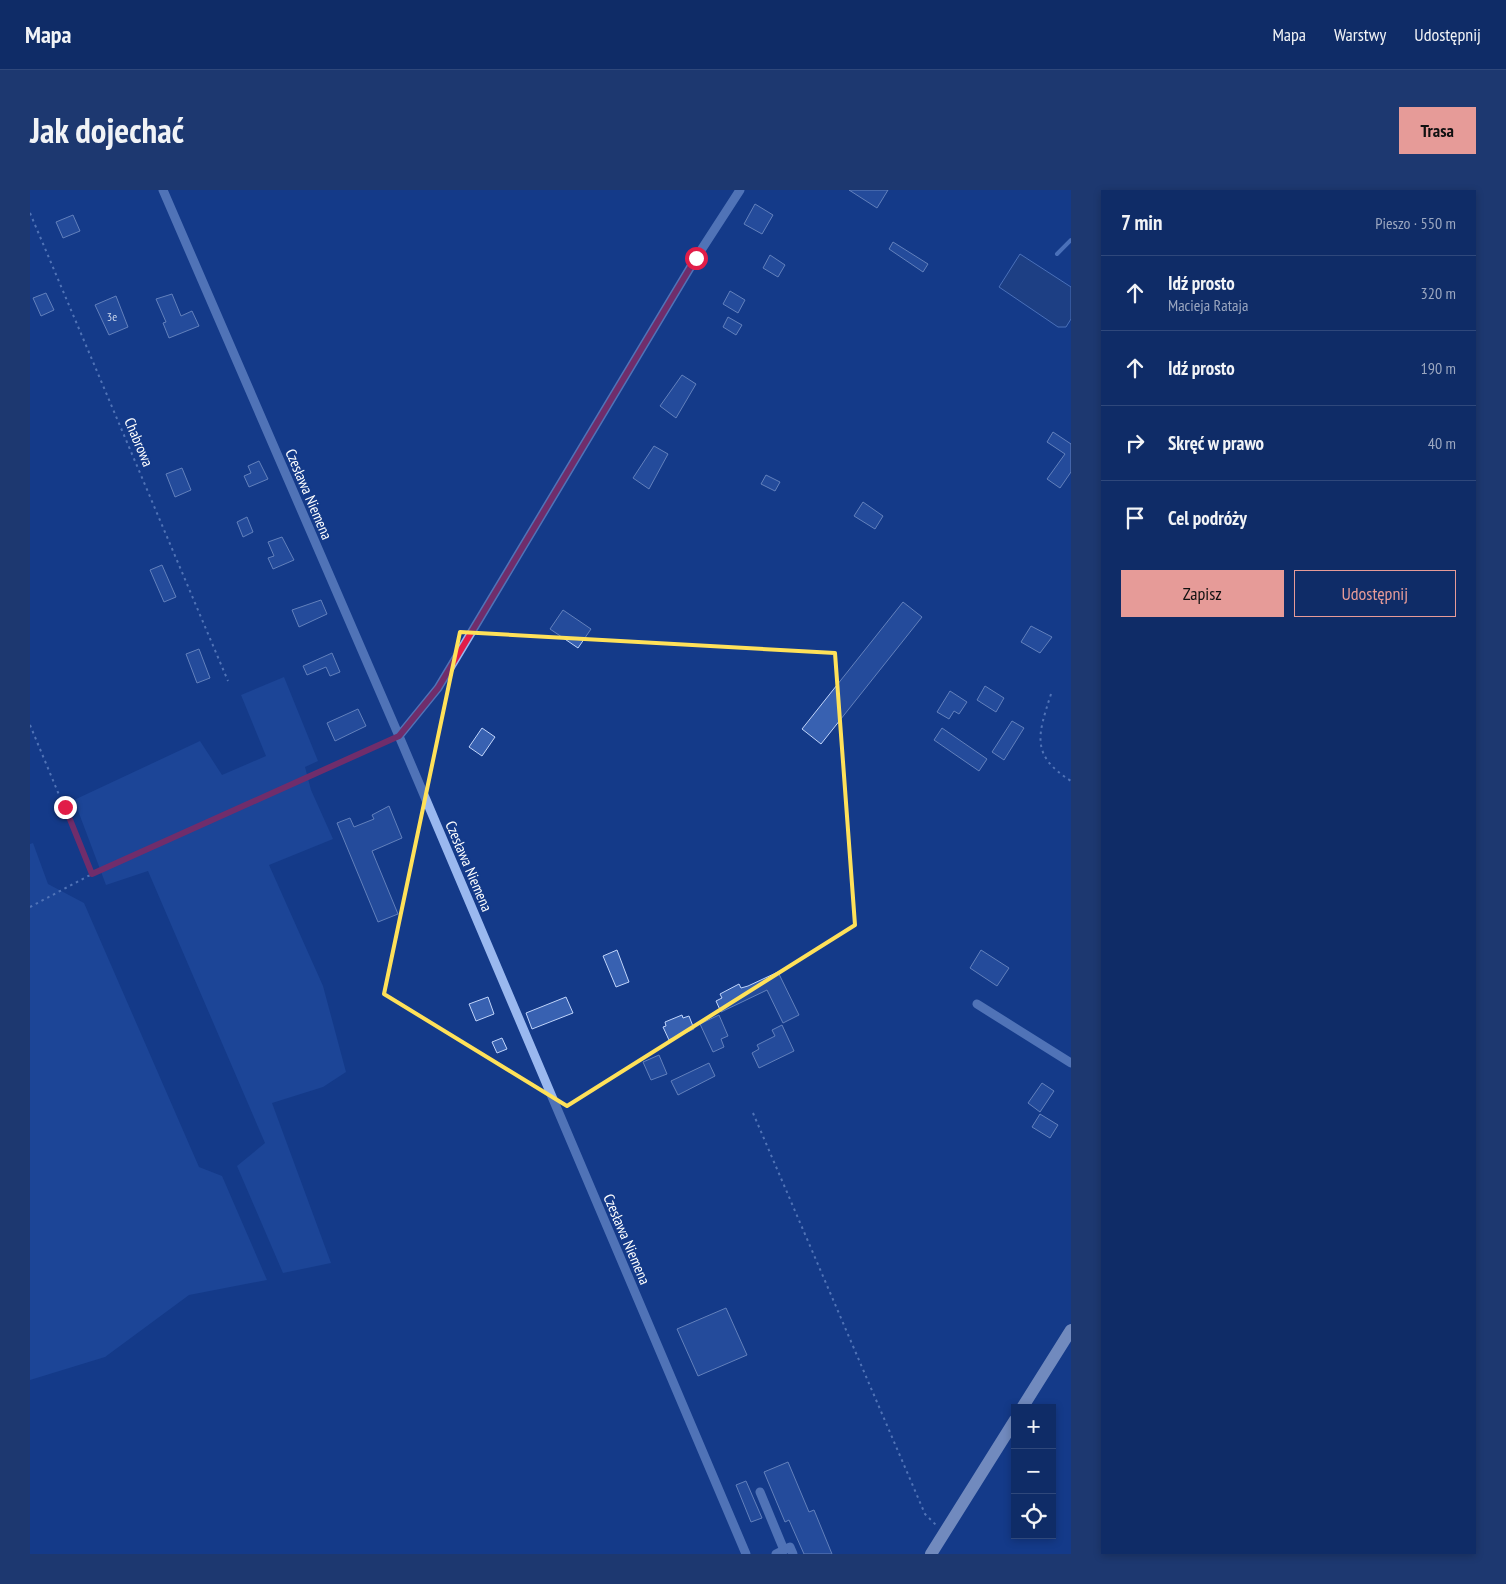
<!DOCTYPE html>
<html lang="pl">
<meta charset="utf-8">
<style>
body{margin:0;font-family:"PT Sans Narrow",sans-serif;background:#1d3870;color:#f1f3f6}
.controls{position:absolute;right:15px;bottom:15px;display:grid;overflow:hidden;border-radius:0px;box-shadow:0 2px 8px #0003}
.controls button{width:45px;height:45px;display:grid;place-items:center;padding:0;border:0;border-bottom:1px solid #2f487b;background:#0f2c67;color:#f1f3f6;font:25px sans-serif}
.stop{position:absolute;width:15px;height:15px;margin:-11px;border:4px solid #e11d48;border-radius:50%;background:#fff}
.stop.end{background:#e11d48;border-color:#fff;box-shadow:0 1px 5px #0008}
.list{margin:0;padding:0;list-style:none}
h2{display:flex;justify-content:space-between;align-items:center;height:65px;margin:0;padding:0 20px;font-size:21px}
h2 small{font-size:16px;font-weight:400;color:#9ba7c0}
.list li{display:grid;grid-template-columns:32px 1fr auto;gap:15px;align-items:center;box-sizing:border-box;height:75px;padding:0 20px;border-top:1px solid #2f487b}
.list b{display:block;font-size:19px;white-space:nowrap}
.list p{margin:0;font-size:16px;white-space:nowrap;color:#9ba7c0}
.list em{font-size:16px;font-style:normal;color:#9ba7c0}
.actions{display:flex;gap:10px;padding:15px 20px}
.actions a{flex:1;padding:11px 0;border:1px solid #e69b98;border-radius:0px;text-align:center;font-size:18px;color:#e69b98}
.actions .main{background:#e69b98;color:#111}
.icon{flex:none;width:28px;height:28px;fill:none;stroke:currentColor;stroke-width:2;stroke-linecap:round;stroke-linejoin:round}
.map{position:relative;flex:none;width:1041px;height:1364px;overflow:hidden;border-radius:0px}
header{display:flex;align-items:center;gap:30px;box-sizing:border-box;height:70px;padding:0 25px;background:#0f2c67;border-bottom:1px solid #2f487b}
header strong{font-size:24px}
nav{display:flex;gap:28px;margin-inline-start:auto;font-size:18px}
.intro{display:flex;align-items:center;justify-content:space-between;box-sizing:border-box;height:120px;padding:0 30px}
h1{margin:0;font-size:35px}
.button{padding:12px 22px;border-radius:0px;background:#e69b98;color:#111;font-size:18px;font-weight:700}
main{display:flex;gap:30px;padding:0 30px}
aside{flex:1;background:#0f2c67;border-radius:0px;box-shadow:0 2px 8px #0003}
.map>svg:first-child{display:block}
</style>
<header>
<strong>Mapa</strong>
<nav><a>Mapa</a><a>Warstwy</a><a>Udostępnij</a></nav>
</header>
<div class="intro"><h1>Jak dojechać</h1><a class="button">Trasa</a></div>
<main>
<div class="map">
<svg width="1041" height="1364" viewBox="0 0 1041 1364">
<rect width="100%" height="100%" fill="#143a89"/>
<g fill="#2652a8">
<path d="M254,487L288,571L275,577L281,600L303,649L239,675L293,796L316,882L293,897L242,913L301,1073L253,1083L207,976L235,953L118,681L76,695L44,610L170,551L192,585L236,566L211,505Z"/>
<path d="M3,653L18,694L54,713L169,977L192,986L237,1090L159,1105L75,1167L0,1190V654Z"/>
</g>
<path fill="#28457f" stroke="#8cb1f3" d="M990,64L1041,97V129L1036,137H1028L969,97Z"/>
<g fill="none" stroke-linecap="round" stroke-linejoin="round">
<path stroke="#8cb1f3" stroke-width="4" d="M1027,64L1041,50"/>
</g>
<g fill="#3861b1" stroke="#c1d5fb">
<path d="M819,0H858L847,18Z"/>
<path d="M725,14L743,25L732,44L714,34Z"/>
<path d="M43,25L50,41L33,48L26,32Z"/>
<path d="M863,52L898,74L893,82L859,59Z"/>
<path d="M740,65L755,75L748,87L733,78Z"/>
<path d="M700,101L715,110L708,123L693,114Z"/>
<path d="M16,103L24,120L11,126L3,108Z"/>
<path d="M142,104L151,126L162,121L169,136L139,148L133,133L136,132L126,109Z"/>
<path d="M86,106L98,137L79,145L65,115Z"/>
<path d="M698,127L712,135L706,145L693,137Z"/>
<path d="M652,185L666,194L646,228L630,216Z"/>
<path d="M1023,242L1041,254V282L1030,298L1017,289L1035,264L1017,252Z"/>
<path d="M624,256L638,264L619,299L603,288Z"/>
<path d="M229,271L238,289L219,297L214,286L221,283L218,276Z"/>
<path d="M152,278L161,300L145,307L136,284Z"/>
<path d="M736,285L750,292L745,301L731,294Z"/>
<path d="M833,312L853,326L845,339L824,326Z"/>
<path d="M217,327L223,342L213,347L207,332Z"/>
<path d="M252,347L264,370L243,379L238,368L244,366L238,352Z"/>
<path d="M132,375L146,407L134,412L120,380Z"/>
<path d="M291,410L297,424L269,437L262,420Z"/>
<path d="M873,412L892,427L791,554L772,539Z"/>
<path d="M533,420L561,439L548,458L520,439Z"/>
<path d="M1001,436L1022,447L1010,463L991,452Z"/>
<path d="M169,459L180,488L167,493L156,464Z"/>
<path d="M302,463L310,482L300,486L296,477L277,485L273,476Z"/>
<path d="M955,496L974,508L966,522L947,510Z"/>
<path d="M920,501L937,512L929,524L924,521L919,529L907,522Z"/>
<path d="M328,519L336,536L305,551L297,533Z"/>
<path d="M982,531L994,538L974,570L962,562Z"/>
<path d="M452,538L465,547L452,566L439,557Z"/>
<path d="M912,538L957,569L949,581L904,550Z"/>
<path d="M359,616L372,648L342,661L368,724L348,732L307,633L320,628L324,637L344,629L342,625Z"/>
<path d="M587,760L599,792L586,797L573,766Z"/>
<path d="M951,760L979,778L967,796L940,778Z"/>
<path d="M748,782L769,825L753,833L737,800L691,822L686,811L692,808L690,804L709,794L711,798L718,796Z"/>
<path d="M458,807L464,824L446,831L439,814Z"/>
<path d="M536,807L543,823L502,839L496,823Z"/>
<path d="M652,825L653,828L659,826L664,839L639,850L633,837L636,836L635,832Z"/>
<path d="M689,825L698,846L691,849L694,857L683,862L670,834Z"/>
<path d="M752,835L764,861L729,878L722,863L729,859L727,855L745,846L742,840Z"/>
<path d="M472,848L477,859L467,863L462,852Z"/>
<path d="M629,865L637,884L621,890L613,872Z"/>
<path d="M679,873L685,886L648,905L641,891Z"/>
<path d="M1012,893L1024,901L1010,922L998,913Z"/>
<path d="M1010,924L1028,935L1020,948L1002,937Z"/>
<path d="M696,1118L717,1165L668,1186L647,1139Z"/>
<path d="M758,1272L779,1322L784,1320L802,1364H774L759,1330L755,1332L734,1282Z"/>
<path d="M716,1291L732,1328L721,1332L706,1295Z"/>
</g>
<g fill="none" stroke-linecap="round" stroke-linejoin="round">
<g stroke="#9ab8ef" stroke-width="2" stroke-dasharray="2.5 4" stroke-linecap="butt">
<path d="M0,23L198,491"/>
<path d="M1021,504C1008,545 1000,565 1041,591"/>
<path d="M0,535L62,684"/>
<path d="M0,717L62,684L360,550"/>
<path d="M723,923L895,1324L906,1335"/>
</g>
<g stroke="#9ab8ef" stroke-width="9">
<path d="M133,0L369,546L716,1364"/>
<path d="M369,546L408,498L666,68L710,0"/>
<path d="M947,814L1041,873"/>
<path d="M730,1302L754,1360"/>
<path d="M746,1364L760,1357L763,1364"/>
</g>
<g stroke="#e3ebff" stroke-width="12">
<path d="M992,1218L1041,1140"/>
<path d="M901,1364L985,1230"/>
</g>
</g>
<g fill="none" stroke-linecap="round" stroke-linejoin="round">
<path stroke="#e11d48" stroke-width="6" d="M35,617L62,684L369,546L408,498L666,68"/>
</g>
<path d="M0 0H1041V1364H0ZM430,442L805,463L825,735L537,916L354,804Z" fill="#143a89" fill-opacity=".55" fill-rule="evenodd"/>
<path fill="none" stroke="#ffe159" stroke-width="4" stroke-linejoin="round" d="M430,442L805,463L825,735L537,916L354,804Z"/>
<g text-anchor="middle" dominant-baseline="central" stroke-width="4" stroke-linejoin="round" paint-order="stroke">
<g font-size="12" fill="#cdd8ec">
<text x="82" y="126">3e</text>
</g>
<g font-size="15" fill="#fff" stroke="#143a89">
<text transform="translate(109 252) rotate(67)">Chabrowa</text>
<text transform="translate(279 304) rotate(67)">Czesława Niemena</text>
<text transform="translate(439 676) rotate(67)">Czesława Niemena</text>
<text transform="translate(597 1049) rotate(67)">Czesława Niemena</text>
</g>
</g>
</svg>
<div class="controls">
<button>+</button>
<button>−</button>
<button><svg class="icon" aria-label="locate" viewBox="0 0 24 24"><circle cx="12" cy="12" r="6"/><path d="M12 2v4M12 18v4M2 12h4M18 12h4"/></svg></button>
</div>
<div class="stop" style="left:666px;top:68px"></div>
<div class="stop end" style="left:35px;top:617px"></div>
</div>
<aside>
<h2>7 min<small>Pieszo · 550 m</small></h2>
<ul class="list">
<li><svg class="icon" aria-label="ahead" viewBox="0 0 24 24"><path d="M12 20V5M6 11l6-6 6 6"/></svg><div><b>Idź prosto</b><p>Macieja Rataja</p></div><em>320 m</em></li>
<li><svg class="icon" aria-label="ahead" viewBox="0 0 24 24"><path d="M12 20V5M6 11l6-6 6 6"/></svg><div><b>Idź prosto</b></div><em>190 m</em></li>
<li><svg class="icon" aria-label="right" viewBox="0 0 24 24"><path d="M7 20v-9h11M14 6l5 5-5 5"/></svg><div><b>Skręć w prawo</b></div><em>40 m</em></li>
<li><svg class="icon" aria-label="arrive" viewBox="0 0 24 24"><path d="M6 21V4h12l-3 4 3 4H6"/></svg><div><b>Cel podróży</b></div></li>
</ul>
<div class="actions"><a class="main">Zapisz</a><a>Udostępnij</a></div>
</aside>
</main>
